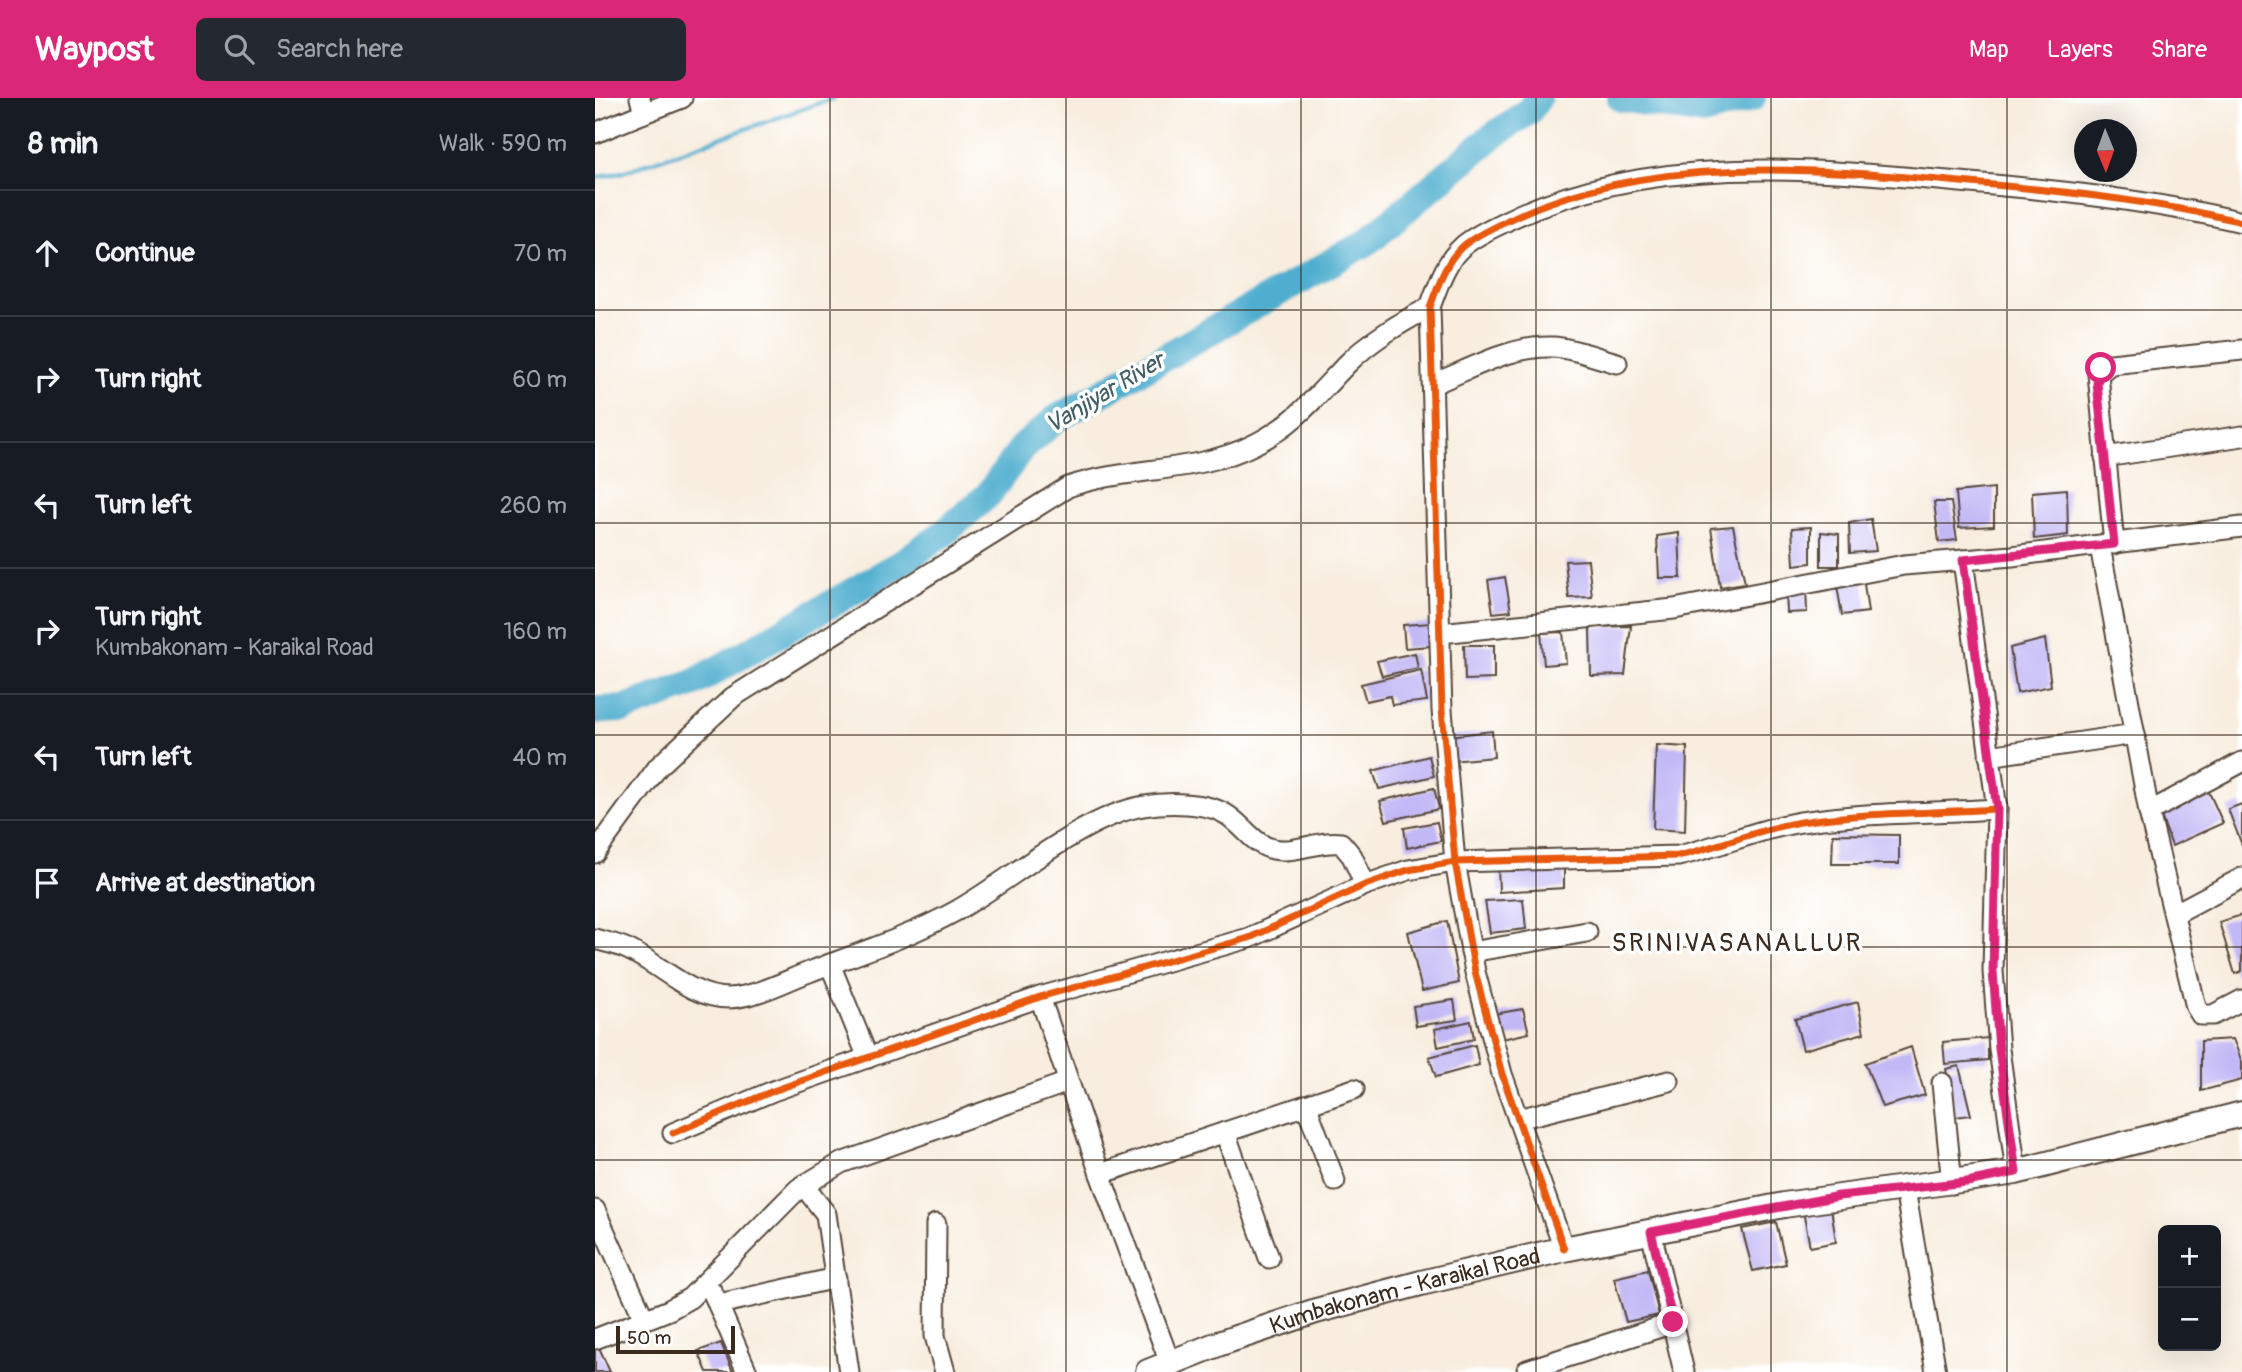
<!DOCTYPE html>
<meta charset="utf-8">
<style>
body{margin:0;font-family:Pangolin,sans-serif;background:#242831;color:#f1f3f6}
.controls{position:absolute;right:21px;bottom:21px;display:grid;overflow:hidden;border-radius:10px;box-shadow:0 7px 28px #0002}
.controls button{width:63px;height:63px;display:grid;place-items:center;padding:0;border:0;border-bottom:2px solid #363941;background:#171b24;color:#f1f3f6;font:35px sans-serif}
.compass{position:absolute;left:1479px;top:21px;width:63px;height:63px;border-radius:50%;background:#171b24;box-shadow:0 7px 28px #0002;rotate:179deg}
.scale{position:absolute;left:21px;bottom:18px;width:119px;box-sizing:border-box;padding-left:7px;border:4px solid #3b2a1e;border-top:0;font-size:19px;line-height:24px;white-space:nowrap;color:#3b2a1e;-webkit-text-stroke:5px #fff;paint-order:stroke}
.stop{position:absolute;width:21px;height:21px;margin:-16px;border:5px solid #db2777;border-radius:50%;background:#fff}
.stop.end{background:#db2777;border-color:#fff;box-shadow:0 2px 7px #0008}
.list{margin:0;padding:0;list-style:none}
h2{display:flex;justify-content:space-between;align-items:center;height:91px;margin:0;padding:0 28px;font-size:30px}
h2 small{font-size:23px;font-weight:400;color:#9ea1a6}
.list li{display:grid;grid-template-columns:46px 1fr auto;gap:21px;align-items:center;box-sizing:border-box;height:126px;padding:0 28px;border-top:2px solid #363941}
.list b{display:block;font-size:26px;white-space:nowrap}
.list p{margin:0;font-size:23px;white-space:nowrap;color:#9ea1a6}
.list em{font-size:23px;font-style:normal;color:#9ea1a6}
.icon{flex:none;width:38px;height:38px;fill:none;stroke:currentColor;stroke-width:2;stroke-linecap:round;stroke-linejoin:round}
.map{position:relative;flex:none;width:1647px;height:1274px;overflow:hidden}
header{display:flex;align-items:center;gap:42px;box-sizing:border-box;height:98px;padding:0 35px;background:#db2777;color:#fff}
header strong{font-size:33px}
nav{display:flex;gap:38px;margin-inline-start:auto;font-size:24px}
.search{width:490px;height:63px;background:#242831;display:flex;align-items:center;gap:18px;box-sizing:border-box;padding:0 24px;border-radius:10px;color:#9ea1a6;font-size:26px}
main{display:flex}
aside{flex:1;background:#171b24}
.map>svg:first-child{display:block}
</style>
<header>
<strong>Waypost</strong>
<div class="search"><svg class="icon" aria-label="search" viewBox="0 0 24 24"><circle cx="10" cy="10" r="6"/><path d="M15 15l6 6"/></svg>Search here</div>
<nav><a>Map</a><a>Layers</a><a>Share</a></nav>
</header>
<main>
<aside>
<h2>8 min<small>Walk · 590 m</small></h2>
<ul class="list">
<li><svg class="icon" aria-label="ahead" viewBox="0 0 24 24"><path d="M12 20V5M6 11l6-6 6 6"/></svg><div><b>Continue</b></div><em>70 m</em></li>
<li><svg class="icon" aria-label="right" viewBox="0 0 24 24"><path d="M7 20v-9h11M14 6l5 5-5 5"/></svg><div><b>Turn right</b></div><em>60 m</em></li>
<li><svg class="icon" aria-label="left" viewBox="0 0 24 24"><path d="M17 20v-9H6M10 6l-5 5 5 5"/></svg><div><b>Turn left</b></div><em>260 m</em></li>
<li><svg class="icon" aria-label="right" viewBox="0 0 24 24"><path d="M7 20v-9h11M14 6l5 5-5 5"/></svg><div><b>Turn right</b><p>Kumbakonam - Karaikal Road</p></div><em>160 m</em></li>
<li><svg class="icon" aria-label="left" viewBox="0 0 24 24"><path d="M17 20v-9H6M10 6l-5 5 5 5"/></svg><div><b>Turn left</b></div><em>40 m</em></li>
<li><svg class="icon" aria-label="arrive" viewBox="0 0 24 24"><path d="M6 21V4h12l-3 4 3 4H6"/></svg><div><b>Arrive at destination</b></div></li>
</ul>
</aside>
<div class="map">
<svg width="1647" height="1274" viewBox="0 0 1647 1274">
<rect width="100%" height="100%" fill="#fff"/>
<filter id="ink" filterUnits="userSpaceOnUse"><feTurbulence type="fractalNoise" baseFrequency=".0143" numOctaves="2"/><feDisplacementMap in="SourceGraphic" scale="14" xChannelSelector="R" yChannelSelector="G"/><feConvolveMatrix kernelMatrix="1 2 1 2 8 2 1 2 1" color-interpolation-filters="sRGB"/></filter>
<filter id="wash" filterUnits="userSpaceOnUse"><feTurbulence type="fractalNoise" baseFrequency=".00686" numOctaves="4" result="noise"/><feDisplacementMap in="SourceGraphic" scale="28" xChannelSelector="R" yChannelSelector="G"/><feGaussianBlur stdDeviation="1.57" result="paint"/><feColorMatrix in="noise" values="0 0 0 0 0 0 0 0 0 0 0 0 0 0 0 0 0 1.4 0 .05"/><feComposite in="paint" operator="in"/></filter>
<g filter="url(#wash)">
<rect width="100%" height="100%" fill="#f8edde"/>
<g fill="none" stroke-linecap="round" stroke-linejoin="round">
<path stroke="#50aecf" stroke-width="4.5" d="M0,80L28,74L239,0"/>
<g stroke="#50aecf" stroke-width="28">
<path d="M1026,0L1108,14L1157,0"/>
<path d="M0,612L28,611L99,585L302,468L349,435L393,397L427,350L461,321L772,144L895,40L934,13L943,0"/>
</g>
</g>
<g id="blocks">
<g fill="#c2b8f6">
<path d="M1399,390V428L1364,430L1361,394Z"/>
<path d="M1472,391L1473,437L1439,441L1437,394Z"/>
<path d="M1339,404H1356L1362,442L1344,444Z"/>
<path d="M1276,421L1281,453L1255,455L1254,425Z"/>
<path d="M1138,428L1150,485L1125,489L1116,430Z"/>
<path d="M1216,429V465L1199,467L1197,430Z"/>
<path d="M1226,434L1244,436V468H1226Z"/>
<path d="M1084,435L1086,480H1064L1062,438Z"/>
<path d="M993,462L997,499L974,500L970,463Z"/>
<path d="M910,479L916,513L898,515L893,482Z"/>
<path d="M1268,479L1273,514L1247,517L1241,482Z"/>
<path d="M1211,488L1212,514L1192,515L1191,491Z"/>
<path d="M836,525L837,548L810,550L808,527Z"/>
<path d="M1036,528L1030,577L996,578L995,529Z"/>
<path d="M968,534L971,565L949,567L946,535Z"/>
<path d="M1450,541L1456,588L1422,595L1415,550Z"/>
<path d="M869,547H899V581L870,582Z"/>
<path d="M820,555L823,570L787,578L782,563Z"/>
<path d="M826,572L832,603L797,607L795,598L771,603L766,586Z"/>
<path d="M897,633L899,659L856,663L854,638Z"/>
<path d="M1061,647L1092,649L1090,733L1058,731Z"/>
<path d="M834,658L839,678L784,691L778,673Z"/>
<path d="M839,690L844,711L791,723L785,703Z"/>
<path d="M1613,692L1628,725L1577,748L1565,715Z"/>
<path d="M1647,706V747L1633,711Z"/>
<path d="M842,724L846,743L812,750L809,730Z"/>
<path d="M1238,736L1304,737V766H1237Z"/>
<path d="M969,763V790L904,794L903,766Z"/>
<path d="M928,801L931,831L895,835L890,803Z"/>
<path d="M1647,817V873L1640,876L1624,824Z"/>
<path d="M852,823L864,885L827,893L813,834Z"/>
<path d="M859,902L862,922L821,928L818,908Z"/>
<path d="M1263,904L1269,935L1208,952L1200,921Z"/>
<path d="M928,911L934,935L907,941L899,916Z"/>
<path d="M876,923L879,941L843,949L840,931Z"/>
<path d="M1393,940V962L1350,966L1348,944Z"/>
<path d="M1638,941L1647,964V982L1606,993V943Z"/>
<path d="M880,947L884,967L841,979L834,959Z"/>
<path d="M1316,949L1330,997L1287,1009L1270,965Z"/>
<path d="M1364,968L1376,1017L1360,1019L1351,971Z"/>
<path d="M1235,1103L1241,1144L1215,1149L1207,1108Z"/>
<path d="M1181,1124L1191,1166L1158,1173L1147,1131Z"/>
<path d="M1053,1172L1064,1217L1031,1224L1019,1180Z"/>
<path d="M126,1245L138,1274H112L103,1253Z"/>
<path d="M3,1247L15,1274H0V1248Z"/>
</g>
</g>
</g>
<g filter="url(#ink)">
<use href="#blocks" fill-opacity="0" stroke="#57473b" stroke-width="2"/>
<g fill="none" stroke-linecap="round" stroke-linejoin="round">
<g stroke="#57473b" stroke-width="23">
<g id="minor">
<path d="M45,0L49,15L87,0"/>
<path d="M0,35L49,15"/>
<path d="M838,286C876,271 917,247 958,249C979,250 1002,260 1022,265"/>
<path d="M1510,359L1647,338"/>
<path d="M1519,446L1503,276L1516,266L1647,252"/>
<path d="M1505,448L1554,714L1601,909L1606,917H1618L1647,902"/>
<path d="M1368,462L1402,711L1398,873L1404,951L1421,1074"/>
<path d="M845,535L1079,511L1309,467L1417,458L1647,429"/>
<path d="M1394,658L1540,636"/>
<path d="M1554,714L1647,664"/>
<path d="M0,755L63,669L138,599L473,389C534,368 602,376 660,346C699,327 722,297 752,266C776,242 805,225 835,209"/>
<path d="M1579,816L1647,780"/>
<path d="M0,841C10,844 21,846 30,850C65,865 94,900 134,900C161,899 190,883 214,874C264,855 314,839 361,813C416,782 488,718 549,708C572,704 613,704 632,717C648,727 659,747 678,751C701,756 723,742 746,745L757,758L770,787"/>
<path d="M876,854L992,834"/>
<path d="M235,866L273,960"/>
<path d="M445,899L505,1076L575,1265"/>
<path d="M1347,985L1357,1086"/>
<path d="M711,1007L740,1083"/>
<path d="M923,1021L1074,983"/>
<path d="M630,1034L674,1160"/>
<path d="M78,1035L178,993L445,899L654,840L770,787L813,772L860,764L1083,758C1127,748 1168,729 1213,723C1274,714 1339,715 1402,711"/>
<path d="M505,1076L759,991"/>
<path d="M208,1087L231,1116L254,1274"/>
<path d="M1310,1091L1341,1274"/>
<path d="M0,1112L49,1221"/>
<path d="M341,1126L340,1238L350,1274"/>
<path d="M1056,1134L1089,1274"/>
<path d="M969,1151L907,976L880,874L860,764L847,612L835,209C843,188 850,164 867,149C880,137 898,130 913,122C1052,55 1216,70 1365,84C1459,92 1555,102 1647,124"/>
<path d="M118,1195L152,1274"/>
<path d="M124,1206L241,1180"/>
<path d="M0,1241L74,1212L95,1200L203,1091L246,1065L473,984"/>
<path d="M932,1272L1078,1225"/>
</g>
</g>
<g stroke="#57473b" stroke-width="28">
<g id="major">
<path id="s1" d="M553,1274L623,1246L721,1213L826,1185L969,1151L1189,1107L1421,1074L1647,1016"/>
</g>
</g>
<use href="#minor" stroke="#fff" stroke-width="19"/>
<use href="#major" stroke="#fff" stroke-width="24"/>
<g stroke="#fff" stroke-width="11">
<g id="cycleway">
<path d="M78,1035L178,993L445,899L654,840L770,787L813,772L860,764L1083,758C1127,748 1168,729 1213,723C1274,714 1339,715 1402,711"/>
<path d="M969,1151L907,976L880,874L860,764L847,612L835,209C843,188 850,164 867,149C880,137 898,130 913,122C1052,55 1216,70 1365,84C1459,92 1555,102 1647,124"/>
</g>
</g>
<use href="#cycleway" stroke="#e8590c" stroke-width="7"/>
</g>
</g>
<g fill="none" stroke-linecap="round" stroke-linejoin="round" filter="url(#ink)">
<path stroke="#db2777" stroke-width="9" d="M1078,1224L1056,1134L1244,1098L1372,1084L1421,1074L1404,951L1398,873L1402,711L1368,462L1519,446L1502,285L1506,270"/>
</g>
<path fill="none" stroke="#3b2a1e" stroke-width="2" stroke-opacity="0.55" d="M235,0V1274M471,0V1274M706,0V1274M941,0V1274M1176,0V1274M1412,0V1274M0,212H1647M0,425H1647M0,637H1647M0,849H1647M0,1062H1647"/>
<g text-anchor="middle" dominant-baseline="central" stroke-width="7" stroke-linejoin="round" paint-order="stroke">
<g font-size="23" fill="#3b2a1e" stroke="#fff">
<text stroke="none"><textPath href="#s1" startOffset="270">Kumbakonam - Karaikal Road</textPath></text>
</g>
<g font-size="24" font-style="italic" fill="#435f65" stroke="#fff">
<text transform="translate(510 295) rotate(-31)">Vanjiyar River</text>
</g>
<g font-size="26" letter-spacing="2" fill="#3b2a1e" stroke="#fff">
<text x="1142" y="845">SRINIVASANALLUR</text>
</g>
</g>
</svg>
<div class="controls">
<button>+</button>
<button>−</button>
</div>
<svg class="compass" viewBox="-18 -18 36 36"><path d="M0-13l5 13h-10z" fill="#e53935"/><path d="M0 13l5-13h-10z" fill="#9ea1a6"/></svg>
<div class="scale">50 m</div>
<div class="stop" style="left:1506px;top:270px"></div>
<div class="stop end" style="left:1078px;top:1224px"></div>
</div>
</main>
